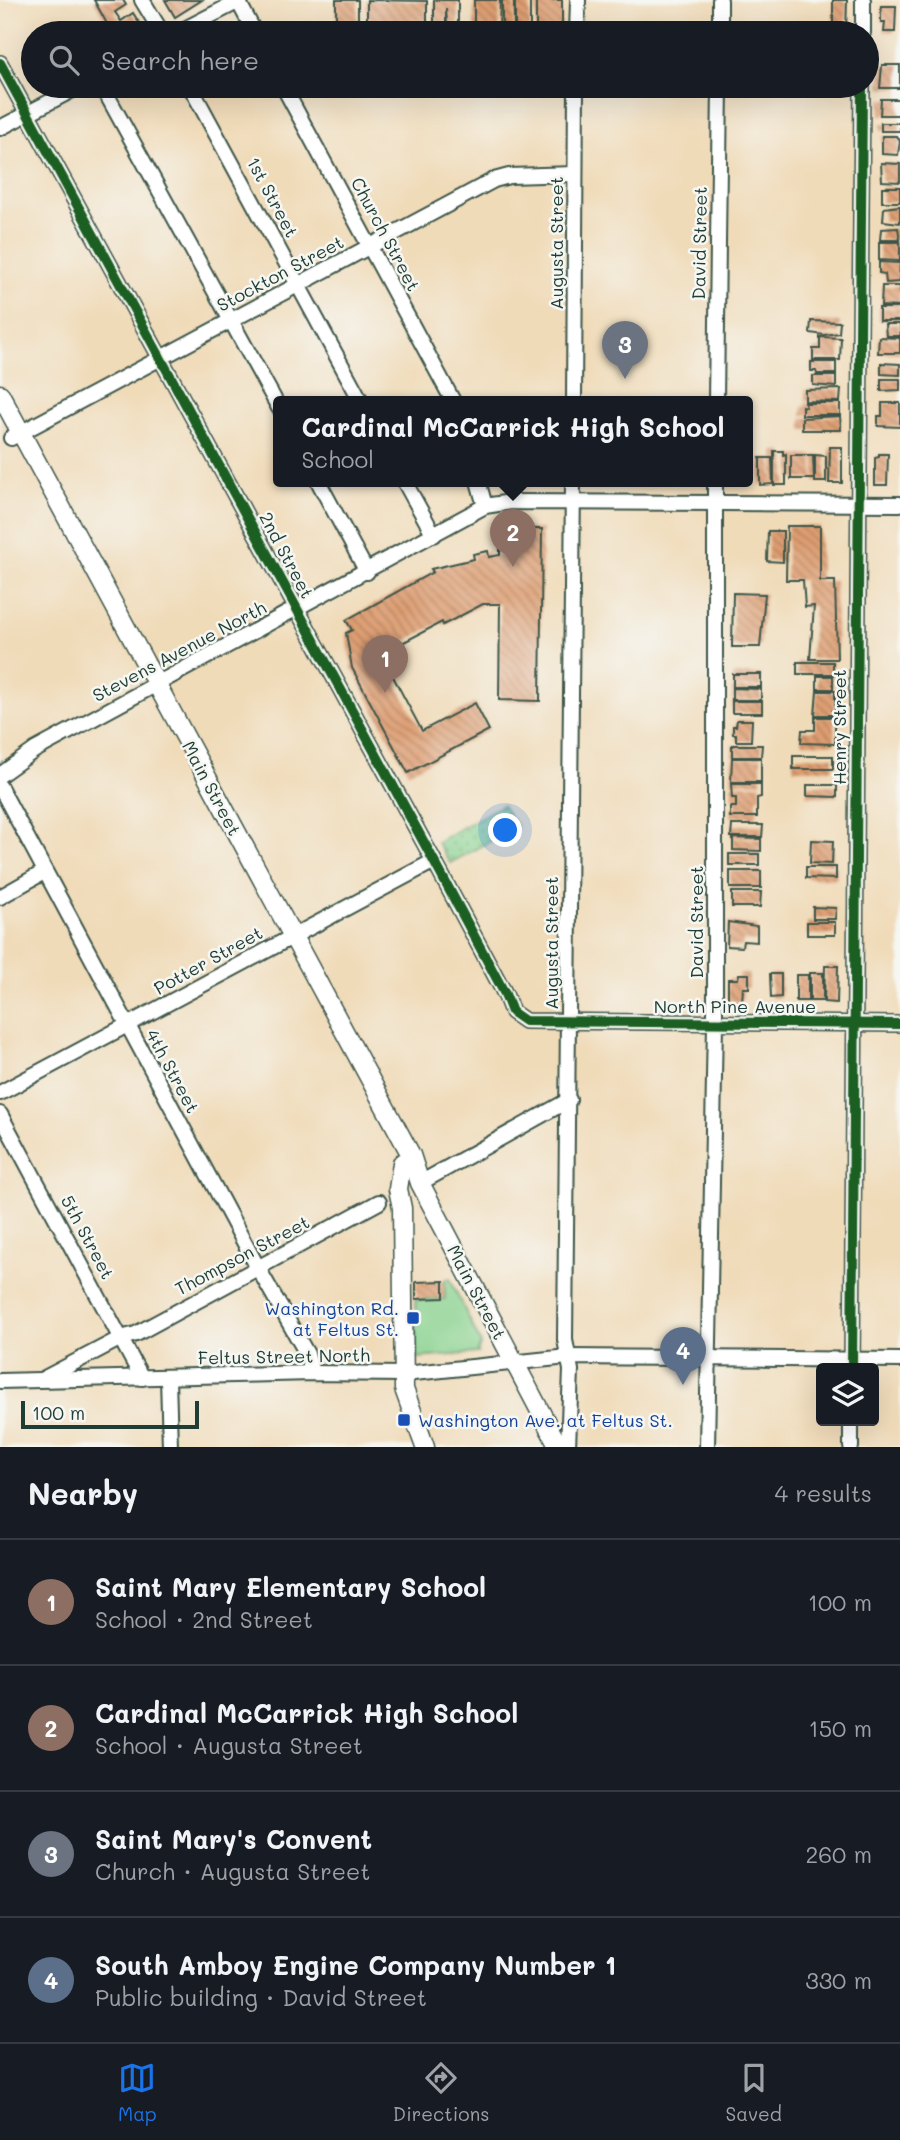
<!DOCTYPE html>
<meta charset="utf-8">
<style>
body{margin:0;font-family:Mali,sans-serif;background:#242831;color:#f1f3f6}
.controls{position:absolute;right:21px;bottom:21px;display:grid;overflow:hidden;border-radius:7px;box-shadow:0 7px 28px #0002}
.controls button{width:63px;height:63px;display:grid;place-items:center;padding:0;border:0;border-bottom:2px solid #363941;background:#171b24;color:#f1f3f6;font:35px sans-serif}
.scale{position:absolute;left:21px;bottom:18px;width:178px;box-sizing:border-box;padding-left:7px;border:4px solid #1f3d34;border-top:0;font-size:19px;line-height:24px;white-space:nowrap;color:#1f3d34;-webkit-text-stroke:5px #f6f6f2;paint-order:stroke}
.you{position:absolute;left:506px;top:831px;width:24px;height:24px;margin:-18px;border:5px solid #fff;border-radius:50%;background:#1a73e8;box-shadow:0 0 0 10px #1a73e833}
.badge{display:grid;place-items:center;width:46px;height:46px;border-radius:50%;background:#1a73e8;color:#fff;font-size:23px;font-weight:700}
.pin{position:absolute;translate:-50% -58px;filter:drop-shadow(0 2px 4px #0008)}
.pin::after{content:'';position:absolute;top:37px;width:24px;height:21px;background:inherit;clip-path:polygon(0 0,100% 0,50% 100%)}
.popup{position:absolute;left:273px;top:396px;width:480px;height:91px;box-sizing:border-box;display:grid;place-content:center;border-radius:7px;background:#171b24;filter:drop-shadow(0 2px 5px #0005);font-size:23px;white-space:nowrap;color:#9ea1a6}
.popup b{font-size:26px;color:#f1f3f6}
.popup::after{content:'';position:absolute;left:50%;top:100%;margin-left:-14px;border:14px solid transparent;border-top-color:#171b24}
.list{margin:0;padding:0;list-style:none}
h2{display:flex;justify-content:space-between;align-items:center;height:91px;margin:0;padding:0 28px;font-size:30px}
h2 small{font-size:23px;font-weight:400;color:#9ea1a6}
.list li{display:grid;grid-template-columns:46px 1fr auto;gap:21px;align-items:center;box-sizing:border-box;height:126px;padding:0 28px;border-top:2px solid #363941}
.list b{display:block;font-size:26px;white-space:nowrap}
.list p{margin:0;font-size:23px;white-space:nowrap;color:#9ea1a6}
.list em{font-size:23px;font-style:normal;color:#9ea1a6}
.icon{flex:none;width:38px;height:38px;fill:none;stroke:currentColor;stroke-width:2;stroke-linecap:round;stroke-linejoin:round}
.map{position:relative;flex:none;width:900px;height:1447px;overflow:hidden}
.search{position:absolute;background:#171b24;box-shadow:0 7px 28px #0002;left:21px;right:21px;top:21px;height:77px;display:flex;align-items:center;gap:18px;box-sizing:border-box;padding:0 24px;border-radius:38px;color:#9ea1a6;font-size:26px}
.sheet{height:595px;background:#171b24}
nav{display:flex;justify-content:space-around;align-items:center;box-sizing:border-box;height:98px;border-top:2px solid #363941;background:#171b24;font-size:19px;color:#9ea1a6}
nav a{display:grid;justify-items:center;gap:4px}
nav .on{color:#1a73e8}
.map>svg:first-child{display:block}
</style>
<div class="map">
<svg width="900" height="1447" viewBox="0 0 900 1447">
<defs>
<pattern id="park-dots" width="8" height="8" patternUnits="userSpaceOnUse" patternTransform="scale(1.75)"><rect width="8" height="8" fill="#88d18d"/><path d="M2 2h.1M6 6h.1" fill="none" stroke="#6fab74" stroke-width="1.8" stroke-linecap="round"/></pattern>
<pattern id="building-back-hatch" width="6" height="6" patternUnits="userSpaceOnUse" patternTransform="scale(1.75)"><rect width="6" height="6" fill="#de9d71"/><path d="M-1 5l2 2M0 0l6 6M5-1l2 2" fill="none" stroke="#b3815e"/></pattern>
</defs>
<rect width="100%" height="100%" fill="#f6f6f2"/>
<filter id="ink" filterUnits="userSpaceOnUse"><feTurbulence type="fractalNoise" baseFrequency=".0143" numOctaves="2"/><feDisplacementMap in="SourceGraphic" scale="14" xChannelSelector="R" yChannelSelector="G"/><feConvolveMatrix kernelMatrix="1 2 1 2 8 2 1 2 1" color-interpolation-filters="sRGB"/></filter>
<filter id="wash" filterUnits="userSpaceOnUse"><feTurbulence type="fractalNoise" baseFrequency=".00686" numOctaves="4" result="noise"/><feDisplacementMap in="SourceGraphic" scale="28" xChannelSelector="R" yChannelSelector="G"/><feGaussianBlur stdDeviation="1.57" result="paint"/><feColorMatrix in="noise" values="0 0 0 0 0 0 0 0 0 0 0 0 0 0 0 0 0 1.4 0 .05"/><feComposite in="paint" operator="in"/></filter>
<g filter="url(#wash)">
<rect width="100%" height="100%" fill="#f0dbb9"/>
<path fill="#88d18d" stroke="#548760" stroke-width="2" d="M445,1279H450L481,1344L477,1352L478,1353L417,1358L415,1300L445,1299Z"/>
<path fill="url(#park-dots)" stroke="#548760" stroke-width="2" d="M502,805L517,827L450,863L437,842Z"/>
<g id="blocks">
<g fill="url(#building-back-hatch)">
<path d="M94,0H123L126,5L115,12L121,21L133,13L145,32L112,33Z"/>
<path d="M165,0H202L175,17Z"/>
<rect x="336" y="0" width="22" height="31"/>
<path d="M367,0L427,1V24H413V33H394V24H367Z"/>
<path d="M434,0H458V24H447L446,8V24H442V30H434Z"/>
<path d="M474,0H500L499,32L474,33Z"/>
<rect x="502" y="0" width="12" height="33"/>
<rect x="515" y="0" width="15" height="33"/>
<rect x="536" y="0" width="26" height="33"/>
<path d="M833,0H847L846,33H833Z"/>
<path d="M881,6H896L895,32H884L885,22H881Z"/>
<path d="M305,26L321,29V33H298V29H305Z"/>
<path d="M882,65H900V88H880Z"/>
<rect x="297" y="86" width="24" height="5"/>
<path d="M881,99H900V115H880Z"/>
<rect x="881" y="123" width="19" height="8"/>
<path d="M882,136H897L900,141L898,155L882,154Z"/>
<path d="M881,163L900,164V182L882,181Z"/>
<rect x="882" y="187" width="18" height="15"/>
<path d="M900,206V223L883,221L884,208Z"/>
<path d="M898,228L900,240H880L881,229Z"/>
<path d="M879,242H900V261L879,260Z"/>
<path d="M879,262L900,263L899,282L886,283L885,274L879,273Z"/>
<path d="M882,286H900V307L881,306Z"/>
<rect x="879" y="308" width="21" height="13"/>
<path d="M811,321L840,322L839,333L824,335L810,333Z"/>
<path d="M885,324H900V336H886Z"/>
<path d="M820,337L841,338L840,360H813V349H820Z"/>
<path d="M879,337L900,338V353H878Z"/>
<path d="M811,362H836V374H817L816,371H811Z"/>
<path d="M881,363L900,364V375L881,374Z"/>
<path d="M813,376H836V387L813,385Z"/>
<path d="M881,379H900V390L881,391Z"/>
<path d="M841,389L840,402L805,401V390Z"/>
<path d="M805,403H840V415H802V406L806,407Z"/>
<path d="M882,403H900V427L878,426V416H882Z"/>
<path d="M840,416L841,430H802V418Z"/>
<path d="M830,447H842V483H829Z"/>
<path d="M774,451H783V455L786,454V485H774Z"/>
<path d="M879,454H888L887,485H875V458L879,457Z"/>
<path d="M791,455H813L814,479H791Z"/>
<path d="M815,455L826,456V482H815Z"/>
<path d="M760,458H772L773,484L760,485Z"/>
<path d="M787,526H820V581H835L837,659H810L814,606L805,607L803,580H786Z"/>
<path d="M500,529H542L540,701L499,700L500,604H483L443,625L442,622L381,654L422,731L475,703L489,730L408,773L352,668L346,633L352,630L346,620L433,572L431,569L474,559L473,554L488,551L489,557L500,555Z"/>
<path d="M768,531H783V562L767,561Z"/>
<path d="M733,593L765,594L760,647H732Z"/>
<rect x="797" y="662" width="36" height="12"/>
<rect x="733" y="674" width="28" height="13"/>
<rect x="817" y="676" width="16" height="13"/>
<path d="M732,688L761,689V700H732Z"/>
<path d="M817,691H835V711H832V715H815Z"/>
<rect x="732" y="701" width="30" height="12"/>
<path d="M815,717H835V744L801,743L802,730H815Z"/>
<path d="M737,720H752L751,741H736V734H733V726H736Z"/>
<path d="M732,745H762L761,757H732Z"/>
<rect x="793" y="756" width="40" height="13"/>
<path d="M732,758H761V782H731Z"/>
<path d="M731,784H761V797L757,798V817H730V807H736V798H732Z"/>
<path d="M807,785H837V797L807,796Z"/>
<path d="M732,825H763L762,837H731Z"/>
<path d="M733,838L761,839V851L733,850Z"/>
<path d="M811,840L833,841L832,864L810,863Z"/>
<rect x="729" y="854" width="30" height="11"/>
<path d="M806,867H836V879L806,878Z"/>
<rect x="730" y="871" width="31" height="17"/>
<path d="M732,892H761L760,907H732Z"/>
<path d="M813,907L836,908L835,919H813Z"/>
<path d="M728,922L757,926V942L743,941L742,947L727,946Z"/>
<rect x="807" y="922" width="28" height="13"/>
<path d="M825,966H838L837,1003L824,1002Z"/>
<rect x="810" y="973" width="13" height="28"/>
<path d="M739,974H749V988H743L742,1002L728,1001V979H738Z"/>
<path d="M770,974H781V997L771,998Z"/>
<rect x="796" y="975" width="12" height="26"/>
<path d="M444,1281V1298L416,1299V1282Z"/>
</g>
</g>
</g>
<g filter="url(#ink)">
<use href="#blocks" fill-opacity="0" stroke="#3e5548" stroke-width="2"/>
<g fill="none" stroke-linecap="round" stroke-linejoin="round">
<g stroke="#3e5548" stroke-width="18">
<g id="minor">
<path d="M142,0L162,33"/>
<path d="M720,0V33"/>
<path d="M238,1L255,33"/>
<path d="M177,33L241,0"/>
<path d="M577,33L578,0"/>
<path d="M863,33V0"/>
<path d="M0,63L434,861L505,994L512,1012L525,1021L900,1024"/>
<path d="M102,86L279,408"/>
<path d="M190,86L361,401"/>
<path d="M283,86L453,401"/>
<path d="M0,128L80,86"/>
<path d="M574,401L576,86"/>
<path d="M716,401L720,86"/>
<path d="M11,438L494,180L509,176L575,174"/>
<path d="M318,481L367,572"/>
<path d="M404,481L434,535"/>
<path d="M478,481L485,506"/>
<path d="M0,775L35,750L485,506L511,502L900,504"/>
<path d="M0,787L258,1268L307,1354L312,1373"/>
<path d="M0,897L44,872"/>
<path d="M0,1093L434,861"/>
<path d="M0,1114L142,1378"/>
<path d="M420,1183L569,1100"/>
<path d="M852,1368L862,86"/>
<path d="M168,1378L170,1447"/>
<path d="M43,1379L121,1338L136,1334L379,1202"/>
<path d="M0,1381L312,1373L404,1374L568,1357L900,1360"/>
<path d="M568,1447L571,1370L565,1340L573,481"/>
<path d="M707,1447L715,1024V481"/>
<path d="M851,1447V1421"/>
</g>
</g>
<g stroke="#3e5548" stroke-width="21">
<g id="major">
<path d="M0,394L411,1155L420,1183L559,1447"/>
<path d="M402,1163L398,1189L402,1208L404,1389L425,1447"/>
</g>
</g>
<use href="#minor" stroke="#fff" stroke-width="14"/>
<use href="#major" stroke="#fff" stroke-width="18"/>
<g stroke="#f6f6f2" stroke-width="15">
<g id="cycleway">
<path d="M0,63L434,861L505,994L512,1012L525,1021L900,1024"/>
<path d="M852,1368L862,86"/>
</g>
</g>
<use href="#cycleway" stroke="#1b5e20" stroke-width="10"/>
</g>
</g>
<g fill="#1a4fb4" stroke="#f6f6f2" stroke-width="2.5">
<rect x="406" y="1311" width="14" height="14" rx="3.5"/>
<rect x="397" y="1413" width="14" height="14" rx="3.5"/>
</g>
<g text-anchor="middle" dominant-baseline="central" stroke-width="5" stroke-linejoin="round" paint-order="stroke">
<g font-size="18" fill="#1f3d34" stroke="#f6f6f2">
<text transform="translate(273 197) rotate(62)">1st Street</text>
<text transform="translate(386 234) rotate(62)">Church Street</text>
<text transform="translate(556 243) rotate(-90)">Augusta Street</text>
<text transform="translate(699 243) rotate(-89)">David Street</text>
<text transform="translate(280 273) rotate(-28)">Stockton Street</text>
<text transform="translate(287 555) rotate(62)">2nd Street</text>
<text transform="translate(179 651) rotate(-28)">Stevens Avenue North</text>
<text transform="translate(839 727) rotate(-90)">Henry Street</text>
<text transform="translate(212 788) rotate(62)">Main Street</text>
<text transform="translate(696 922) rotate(-90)">David Street</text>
<text transform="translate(551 943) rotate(-90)">Augusta Street</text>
<text transform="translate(208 960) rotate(-29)">Potter Street</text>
<text x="735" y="1006">North Pine Avenue</text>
<text transform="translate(173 1071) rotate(62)">4th Street</text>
<text transform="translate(88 1237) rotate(62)">5th Street</text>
<text transform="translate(242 1255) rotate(-28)">Thompson Street</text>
<text transform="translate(477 1292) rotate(62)">Main Street</text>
<text transform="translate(284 1356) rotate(-1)">Feltus Street North</text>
</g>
<g font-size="18" fill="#164399" stroke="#f6f6f2" text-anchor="end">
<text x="399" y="1308">Washington Rd.<tspan x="399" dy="21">at Feltus St.</tspan></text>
<text x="418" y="1420" text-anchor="start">Washington Ave. at Feltus St.</text>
</g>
</g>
</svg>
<div class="controls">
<button><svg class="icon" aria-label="layers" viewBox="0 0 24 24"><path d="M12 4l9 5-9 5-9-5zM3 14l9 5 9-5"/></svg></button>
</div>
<div class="scale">100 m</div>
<div class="you"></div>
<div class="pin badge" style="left:385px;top:693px;background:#8d6e63">1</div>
<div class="pin badge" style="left:513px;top:567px;background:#8d6e63">2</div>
<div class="popup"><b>Cardinal McCarrick High School</b>School</div>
<div class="pin badge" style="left:625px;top:379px;background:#6b7280">3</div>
<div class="pin badge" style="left:683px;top:1385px;background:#5c6f8a">4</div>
<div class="search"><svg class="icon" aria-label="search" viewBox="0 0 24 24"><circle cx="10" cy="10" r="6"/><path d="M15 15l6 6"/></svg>Search here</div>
</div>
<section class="sheet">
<h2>Nearby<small>4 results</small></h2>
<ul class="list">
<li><span class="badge" style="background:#8d6e63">1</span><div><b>Saint Mary Elementary School</b><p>School · 2nd Street</p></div><em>100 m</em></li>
<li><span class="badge" style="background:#8d6e63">2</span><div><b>Cardinal McCarrick High School</b><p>School · Augusta Street</p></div><em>150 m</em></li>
<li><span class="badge" style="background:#6b7280">3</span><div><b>Saint Mary's Convent</b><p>Church · Augusta Street</p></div><em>260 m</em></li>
<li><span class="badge" style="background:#5c6f8a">4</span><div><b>South Amboy Engine Company Number 1</b><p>Public building · David Street</p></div><em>330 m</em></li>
</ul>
</section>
<nav>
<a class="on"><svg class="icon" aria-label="map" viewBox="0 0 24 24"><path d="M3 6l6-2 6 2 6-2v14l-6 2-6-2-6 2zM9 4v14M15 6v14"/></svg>Map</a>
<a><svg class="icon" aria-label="directions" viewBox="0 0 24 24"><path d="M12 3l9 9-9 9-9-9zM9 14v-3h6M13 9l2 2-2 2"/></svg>Directions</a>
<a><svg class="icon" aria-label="saved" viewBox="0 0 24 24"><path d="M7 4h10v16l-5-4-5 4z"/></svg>Saved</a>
</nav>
